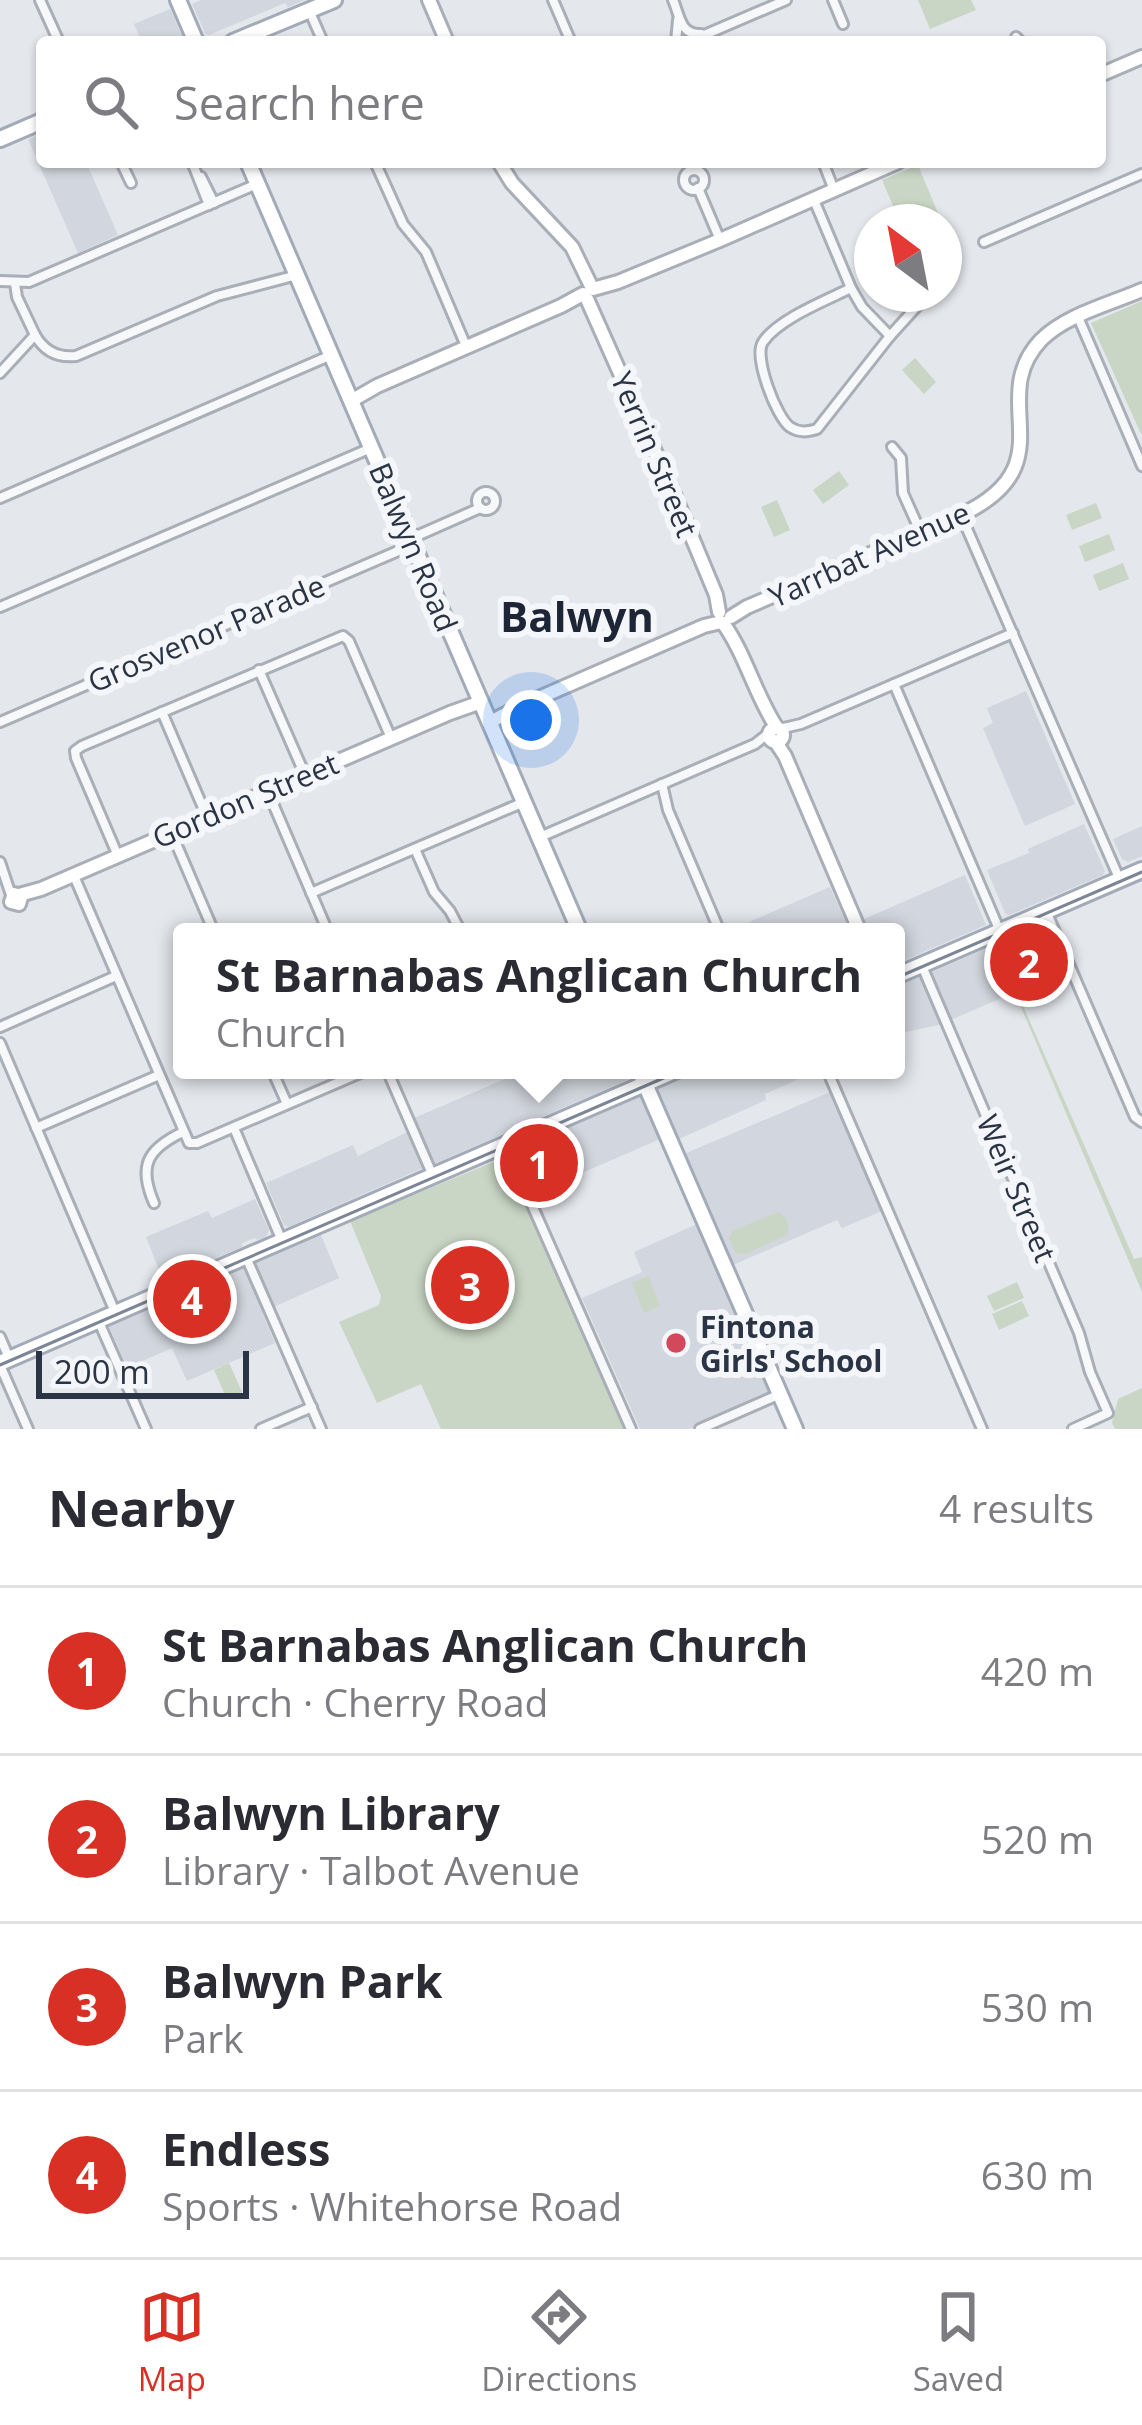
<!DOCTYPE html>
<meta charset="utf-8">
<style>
body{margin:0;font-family:"Open Sans",sans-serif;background:#f7f7f7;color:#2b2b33}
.compass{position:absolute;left:854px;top:204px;width:108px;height:108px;border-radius:50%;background:#fff;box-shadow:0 3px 9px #0004;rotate:328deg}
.scale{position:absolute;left:36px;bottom:30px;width:213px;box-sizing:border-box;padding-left:12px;border:6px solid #2b3445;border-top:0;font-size:33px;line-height:42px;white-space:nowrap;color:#2b3445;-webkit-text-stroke:9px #f4f6f9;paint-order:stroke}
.you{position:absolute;left:531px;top:720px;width:42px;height:42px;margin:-30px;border:9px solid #fff;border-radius:50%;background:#1a73e8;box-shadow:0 0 0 18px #1a73e833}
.badge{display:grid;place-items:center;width:78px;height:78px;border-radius:50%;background:#d93025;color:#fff;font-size:39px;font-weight:700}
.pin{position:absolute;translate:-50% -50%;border:6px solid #fff;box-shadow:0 3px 12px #0006}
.popup{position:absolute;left:173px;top:923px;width:732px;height:156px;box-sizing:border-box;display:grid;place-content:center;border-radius:12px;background:#fff;filter:drop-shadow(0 3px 9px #0005);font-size:39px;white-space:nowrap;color:#7c7c81}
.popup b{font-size:45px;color:#2b2b33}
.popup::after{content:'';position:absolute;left:50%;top:100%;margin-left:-24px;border:24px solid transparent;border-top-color:#fff}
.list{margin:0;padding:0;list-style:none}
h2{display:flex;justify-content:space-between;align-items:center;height:156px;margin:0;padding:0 48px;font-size:51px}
h2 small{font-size:39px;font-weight:400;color:#7c7c81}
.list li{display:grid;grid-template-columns:78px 1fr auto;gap:36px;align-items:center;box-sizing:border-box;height:168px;padding:0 48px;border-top:3px solid #e1e1e2}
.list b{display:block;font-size:45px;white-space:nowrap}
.list p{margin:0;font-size:39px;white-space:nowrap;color:#7c7c81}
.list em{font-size:39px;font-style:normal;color:#7c7c81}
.icon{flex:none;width:66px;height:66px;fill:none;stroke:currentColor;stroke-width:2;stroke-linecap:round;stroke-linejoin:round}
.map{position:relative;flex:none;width:1142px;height:1429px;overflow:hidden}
.search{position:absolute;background:#fff;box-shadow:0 3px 9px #0004;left:36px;right:36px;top:36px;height:132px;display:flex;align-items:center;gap:30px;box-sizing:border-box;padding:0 42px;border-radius:12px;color:#7c7c81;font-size:45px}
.sheet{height:828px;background:#fff}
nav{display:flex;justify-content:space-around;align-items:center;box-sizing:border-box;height:168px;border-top:3px solid #e1e1e2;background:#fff;font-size:33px;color:#7c7c81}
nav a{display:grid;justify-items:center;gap:6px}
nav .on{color:#d93025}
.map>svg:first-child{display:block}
</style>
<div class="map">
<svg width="1142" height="1429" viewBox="0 0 1142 1429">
<rect width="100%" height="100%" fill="#e4e7ec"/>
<g fill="#d2d6de">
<path d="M201,0H305L288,7L285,3L209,35L205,33L192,4Z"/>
<path d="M170,9L185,42H142L134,24Z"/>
<path d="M42,133V162H86L118,235L78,253L28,139Z"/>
<path d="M1026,691L1075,804L1025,826L983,728L993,723L987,708Z"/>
<path d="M1084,824L1105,871L1103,875L1009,915L1005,913L987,870L1029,853L1028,849Z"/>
<path d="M1142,826V856L1128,862L1122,859L1113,839Z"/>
<path d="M965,875L986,925L896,964V932H870L864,919Z"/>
<path d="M830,887L850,932H731L730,930Z"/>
<path d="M985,949L1006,996L939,1025L896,1034V987Z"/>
<path d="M526,1070H558L559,1073L566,1070H628L632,1078L434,1164L414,1118Z"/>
<path d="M701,1070H819L765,1094L766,1100L679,1139L657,1089Z"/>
<path d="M830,1092L882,1211L842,1228L837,1220L733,1265L684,1154Z"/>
<path d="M641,1096L660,1139L575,1176L556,1133Z"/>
<path d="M407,1132L423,1168L288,1227L284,1225L266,1183L353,1145L358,1156Z"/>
<path d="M255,1199L269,1230L266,1237L257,1240L255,1238L242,1243V1247L163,1280L146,1237L208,1211L212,1218Z"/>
<path d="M697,1224L771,1392L689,1429H640L582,1298L642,1272L634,1252Z"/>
<path d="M321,1235L339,1278L262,1312L275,1343L187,1381L172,1348L127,1368L109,1326Z"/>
</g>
<g fill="#c9d6c5">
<path d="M918,0H971L976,10L930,29Z"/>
<path d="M918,165L940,218L942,222H900L882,180Z"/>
<path d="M1142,301V436L1091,323Z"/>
<path d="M915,358L936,382L924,394L902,370Z"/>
<path d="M839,471L849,485L823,504L813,490Z"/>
<path d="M777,500L790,530L774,537L761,507Z"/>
<path d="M1096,503L1102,518L1072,530L1066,515Z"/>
<path d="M1109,534L1115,550L1085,562L1079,546Z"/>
<path d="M1123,563L1129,579L1099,591L1093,575Z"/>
<path d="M1017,992L1134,1259L1142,1257V1292L1015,993Z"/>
<path d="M508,1156L626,1429H441L421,1384L377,1403L339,1322L379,1305L381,1296L350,1221Z"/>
<path d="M778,1212C786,1215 791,1227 787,1235L745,1254L736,1253L729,1239L732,1231Z"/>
<path d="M648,1276L660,1306L644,1313L632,1283Z"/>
<path d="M1017,1282L1024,1298L994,1311L987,1296Z"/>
<path d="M1022,1301L1029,1316L999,1330L992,1314Z"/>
<path d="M229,1363L242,1392L227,1399L214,1370Z"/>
<path d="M1142,1388V1429H1115L1112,1423L1118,1399Z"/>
</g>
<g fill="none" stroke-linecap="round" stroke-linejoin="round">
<g stroke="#a9aeb7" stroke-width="14">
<g id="street">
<path d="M40,0L59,42"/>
<path d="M553,0L571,42"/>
<path d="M673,0C680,16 680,35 701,34"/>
<path d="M833,0L843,24"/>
<path d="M309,10L323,42"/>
<path d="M1016,37L1021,42"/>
<path d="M676,42L678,20"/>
<path d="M688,42L786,0"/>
<path d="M121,162L131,183"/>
<path d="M192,162L209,205"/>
<path d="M375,162L403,224L426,252L466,346"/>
<path d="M823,162L834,190"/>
<circle cx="694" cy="180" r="10"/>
<path d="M201,177L214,203"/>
<path d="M698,188L720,240"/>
<path d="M814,200L851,288L862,307L890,336"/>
<path d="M984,242L1142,174"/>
<path d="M0,281L29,282L257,184"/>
<path d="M851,288C827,300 778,319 763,342C753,356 776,417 790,427C799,433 807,432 817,429L890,336L928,294"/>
<path d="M1078,317L1142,466"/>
<path d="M35,335C44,351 58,358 76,356L217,296L297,275"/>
<path d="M0,373L35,335L17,297L15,283"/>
<path d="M892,447L901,458L903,493L920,531"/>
<circle cx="486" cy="501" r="9"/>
<path d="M0,498L329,356"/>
<path d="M961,515L1119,878"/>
<path d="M412,538L480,508"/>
<path d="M0,607L371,448"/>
<path d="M259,670L305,775"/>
<path d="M894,684L999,929"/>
<path d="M162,712L207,817"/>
<path d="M0,722L412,545"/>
<path d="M779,729L801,724L1013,633"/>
<path d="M662,784L668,810L720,932"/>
<path d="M268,792L328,932"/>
<path d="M172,834L214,932"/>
<path d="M540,837L755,744L769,733"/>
<path d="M415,849L434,892L450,911L461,932"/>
<path d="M118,856L76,758L75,751L82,746L343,636L349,641L391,738"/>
<path d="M0,862L11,895"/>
<path d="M74,876L189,1143H197L367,1070"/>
<path d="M311,893L524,802"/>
<path d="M1046,911L1135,1117L1142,1122"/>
<path d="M922,966L1079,1333L1090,1372L1108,1413L1073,1429"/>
<path d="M0,1027L116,976"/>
<path d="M0,1043L115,1312"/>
<path d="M272,1070L287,1104"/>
<path d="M387,1070L433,1176"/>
<path d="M827,1070L982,1429"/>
<path d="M36,1128L159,1075"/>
<path d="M234,1128L282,1241"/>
<path d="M506,1146L631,1429"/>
<path d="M154,1203C138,1166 147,1149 183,1132"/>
<path d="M246,1257L321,1429"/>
<path d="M99,1322L146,1429"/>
<path d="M0,1337L9,1358"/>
<path d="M0,1365L28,1429"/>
<path d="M261,1429L312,1407"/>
<path d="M700,1429L778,1395"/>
</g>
</g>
<g stroke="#a9aeb7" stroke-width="18">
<g id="secondary">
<path d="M429,0L447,42"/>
<path d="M1100,75L1142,57"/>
<path d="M499,162L512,183L572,247L592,288"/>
<path d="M593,289L618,282L720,240L898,162"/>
<path d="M587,299L676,499L716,595L719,612"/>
<path d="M351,401L377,386L561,306L583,294"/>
<path d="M731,617L747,607L961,515C1069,464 984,400 1041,340C1066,315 1110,304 1142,290"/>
<path d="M723,623C746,655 755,695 777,728"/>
<path d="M490,722L525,704L704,626L721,622"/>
<circle cx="776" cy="735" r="7"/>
<path d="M775,741L785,756L860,932"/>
<path d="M14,894L21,897L19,904L11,902Z"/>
<path d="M19,895L41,889L450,713L481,702"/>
</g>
</g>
<g stroke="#a3abb8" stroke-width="20">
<g id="primary">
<path d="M178,0L196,42"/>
<path d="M233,42L334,0"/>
<path d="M0,139L42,121"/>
<path d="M248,162L580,932"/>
<path d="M896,976L1142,870"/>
<path d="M639,1070L795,1429"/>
<path d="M0,1363L677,1070"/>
</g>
</g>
<use href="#street" stroke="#f7f8fa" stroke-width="8"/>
<use href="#secondary" stroke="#fff" stroke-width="12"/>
<use href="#primary" stroke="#fff" stroke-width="14"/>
<g stroke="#7d8696" stroke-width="3">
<path d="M896,978L1142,872"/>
<path d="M0,1365L682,1070"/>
</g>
</g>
<circle fill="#d1495b" stroke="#f4f6f9" stroke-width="4.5" cx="676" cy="1343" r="12"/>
<g text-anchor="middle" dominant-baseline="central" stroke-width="12" stroke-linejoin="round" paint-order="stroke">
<g font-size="30" fill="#2b3445" stroke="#f4f6f9">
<text transform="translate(655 454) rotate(67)">Yerrin Street</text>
<text transform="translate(414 547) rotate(67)">Balwyn Road</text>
<text transform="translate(869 554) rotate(-24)">Yarrbat Avenue</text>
<text transform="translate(206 633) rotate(-23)">Grosvenor Parade</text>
<text transform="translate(245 800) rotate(-23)">Gordon Street</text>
<text transform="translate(1017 1188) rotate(67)">Weir Street</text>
</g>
<g font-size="30" font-weight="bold" fill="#2b3445" stroke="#f4f6f9" text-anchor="start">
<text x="700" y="1326">Fintona<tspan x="700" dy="34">Girls' School</tspan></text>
</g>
<g font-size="42" font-weight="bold" fill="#1d2536" stroke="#f4f6f9">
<text x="577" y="615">Balwyn</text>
</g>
</g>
</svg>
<svg class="compass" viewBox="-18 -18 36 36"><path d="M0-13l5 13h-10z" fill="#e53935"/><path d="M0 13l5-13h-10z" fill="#7c7c81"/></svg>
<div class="scale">200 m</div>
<div class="you"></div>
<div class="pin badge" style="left:539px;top:1163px">1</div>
<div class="popup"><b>St Barnabas Anglican Church</b>Church</div>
<div class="pin badge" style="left:1029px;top:962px">2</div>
<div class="pin badge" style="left:470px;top:1285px">3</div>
<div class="pin badge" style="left:192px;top:1299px">4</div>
<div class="search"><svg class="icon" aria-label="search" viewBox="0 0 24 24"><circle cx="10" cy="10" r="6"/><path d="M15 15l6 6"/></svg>Search here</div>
</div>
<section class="sheet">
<h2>Nearby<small>4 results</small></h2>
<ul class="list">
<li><span class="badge">1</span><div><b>St Barnabas Anglican Church</b><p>Church · Cherry Road</p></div><em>420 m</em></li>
<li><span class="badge">2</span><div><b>Balwyn Library</b><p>Library · Talbot Avenue</p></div><em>520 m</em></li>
<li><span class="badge">3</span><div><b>Balwyn Park</b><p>Park</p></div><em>530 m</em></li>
<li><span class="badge">4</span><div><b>Endless</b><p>Sports · Whitehorse Road</p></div><em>630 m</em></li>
</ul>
</section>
<nav>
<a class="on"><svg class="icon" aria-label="map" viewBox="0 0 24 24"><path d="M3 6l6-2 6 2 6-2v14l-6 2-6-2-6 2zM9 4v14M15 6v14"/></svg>Map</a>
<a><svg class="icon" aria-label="directions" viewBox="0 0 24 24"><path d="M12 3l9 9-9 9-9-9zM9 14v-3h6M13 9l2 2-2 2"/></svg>Directions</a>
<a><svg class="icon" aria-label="saved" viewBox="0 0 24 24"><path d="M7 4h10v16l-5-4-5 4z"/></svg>Saved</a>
</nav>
